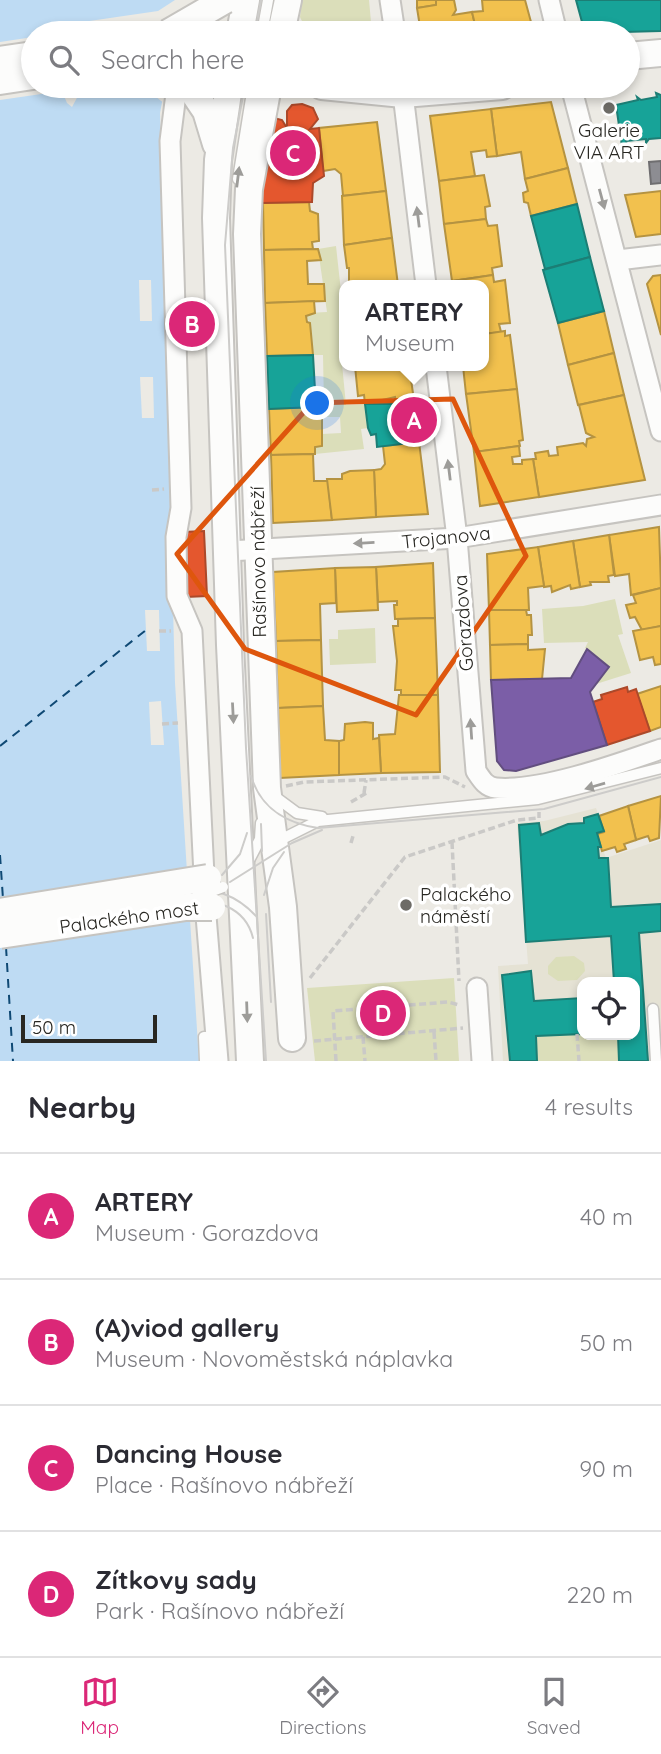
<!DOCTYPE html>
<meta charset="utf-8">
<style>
body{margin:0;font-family:Quicksand,sans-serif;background:#f2f2f3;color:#2b2b33}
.controls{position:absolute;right:21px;bottom:21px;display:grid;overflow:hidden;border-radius:14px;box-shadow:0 4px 10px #0003}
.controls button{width:63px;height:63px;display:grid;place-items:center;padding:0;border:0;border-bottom:2px solid #e1e1e2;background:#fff;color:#2b2b33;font:35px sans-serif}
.scale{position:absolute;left:21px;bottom:18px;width:136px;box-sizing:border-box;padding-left:7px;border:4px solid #282722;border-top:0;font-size:19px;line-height:24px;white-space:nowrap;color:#282722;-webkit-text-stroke:5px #fff;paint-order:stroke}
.you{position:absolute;left:318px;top:404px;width:24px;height:24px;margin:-18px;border:5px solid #fff;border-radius:50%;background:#1a73e8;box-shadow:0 0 0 10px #1a73e833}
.badge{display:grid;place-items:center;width:46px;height:46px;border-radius:50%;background:#db2777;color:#fff;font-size:23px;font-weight:700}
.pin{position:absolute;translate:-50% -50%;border:4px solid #fff;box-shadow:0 2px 7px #0006}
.popup{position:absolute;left:339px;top:280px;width:150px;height:91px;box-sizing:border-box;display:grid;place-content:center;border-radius:14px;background:#fff;filter:drop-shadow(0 2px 5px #0005);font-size:23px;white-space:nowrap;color:#7c7c81}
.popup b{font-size:26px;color:#2b2b33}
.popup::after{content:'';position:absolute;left:50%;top:100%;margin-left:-14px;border:14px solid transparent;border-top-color:#fff}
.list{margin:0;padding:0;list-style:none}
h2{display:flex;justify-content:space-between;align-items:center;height:91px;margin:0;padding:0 28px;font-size:30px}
h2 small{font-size:23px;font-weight:400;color:#7c7c81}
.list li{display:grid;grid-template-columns:46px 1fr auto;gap:21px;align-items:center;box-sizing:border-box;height:126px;padding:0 28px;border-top:2px solid #e1e1e2}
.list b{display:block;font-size:26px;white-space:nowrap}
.list p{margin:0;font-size:23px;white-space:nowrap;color:#7c7c81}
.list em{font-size:23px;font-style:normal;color:#7c7c81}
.icon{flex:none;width:38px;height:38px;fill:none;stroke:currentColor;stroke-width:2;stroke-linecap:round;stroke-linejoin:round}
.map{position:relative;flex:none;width:661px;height:1061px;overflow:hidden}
.search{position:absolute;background:#fff;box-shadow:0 4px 10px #0003;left:21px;right:21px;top:21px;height:77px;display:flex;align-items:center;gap:18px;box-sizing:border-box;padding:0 24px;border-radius:38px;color:#7c7c81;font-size:26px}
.sheet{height:595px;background:#fff}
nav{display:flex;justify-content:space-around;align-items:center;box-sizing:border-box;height:98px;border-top:2px solid #e1e1e2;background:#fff;font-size:19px;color:#7c7c81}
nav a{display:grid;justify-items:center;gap:4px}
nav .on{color:#db2777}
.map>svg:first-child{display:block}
</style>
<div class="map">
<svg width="661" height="1061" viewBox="0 0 661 1061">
<rect width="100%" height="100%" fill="#eceae4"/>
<path fill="#e5e2d4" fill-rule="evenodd" d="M596,808L604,831L597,833L606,858L661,840V1061H503L498,966L528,964L517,823L544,821ZM582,982H635V1035H582Z"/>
<g fill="#dbdeba">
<path d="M302,0H369L372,33C353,33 308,40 300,17Z"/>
<path d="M336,246L344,319L341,320L344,353L341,354L346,405L365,404L368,428L361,429L364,449L315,454V447L322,446V434L341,433L340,417H316L315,407L324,406L323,355H313L310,323L306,316L308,313L327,312L318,249Z"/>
<path d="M615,599L623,634L618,635L631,673L596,684L609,667L585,648L588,642L544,643L542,609L583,606Z"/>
<path d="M375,628L376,663L330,665L329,639H338V630Z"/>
<path d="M574,956L584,963L585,971L577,980L558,981L548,974V966L556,957Z"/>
<path d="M454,978L459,1061H315L307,988Z"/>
<path d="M582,1034L618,1035L619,1061H537L536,1036Z"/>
</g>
<path fill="#bedbf3" d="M0,0H182L175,33H33V86H165L160,113L175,683L199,1061H0Z"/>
<g fill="#eceae4">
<path d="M175,0H186L179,33H56L63,32L62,25L158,11Z"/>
<path d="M33,37V86H168L165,104L142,86L78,96L72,107L67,103L62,91L0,100V42Z"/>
<path d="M139,280H151L152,321H140Z"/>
<path d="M140,377H153L154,418H142Z"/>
<path d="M145,610H159L160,651H147Z"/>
<path d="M161,701L164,745H151L149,702Z"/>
</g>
<g fill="#f2c14e" stroke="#b59341" stroke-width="2">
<path d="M417,0H436V5L417,8Z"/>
<path d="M436,0H454L456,10L453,15L472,12L477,33H421L417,8L436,5Z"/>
<path d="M482,0H525L534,33H477L472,12L483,11Z"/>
<path d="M551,102L568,168L525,179L521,152L497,156L491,109Z"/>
<path d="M491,109L497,156L487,157L486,150L471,152L475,176L439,181L430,116Z"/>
<path d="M377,122L386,191L343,196L341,174L335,169L323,171L319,128Z"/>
<path d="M568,168L577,204L531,216L528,203L524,202L523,193L528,191L525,179Z"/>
<path d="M484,175L490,206L485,207L486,219L444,224L439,181Z"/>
<path d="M386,191L392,238L344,245L342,196Z"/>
<path d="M661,191V234L636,237L625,195Z"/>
<path d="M309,202L310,211L318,214L319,241L312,242L313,249L264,250L263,203Z"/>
<path d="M486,219L488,226L497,225L502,266L492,268L493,275L452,281L444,224Z"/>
<path d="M392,238L398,285H349V268H347L344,245Z"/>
<path d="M318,249L321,260L307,261L308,284H324L325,301L265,303L264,250Z"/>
<path d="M493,275L494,282L505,280L510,323L499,324L501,332L484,334V285H453L452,281Z"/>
<path d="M661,275V335L647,284L653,276Z"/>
<path d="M314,301L315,313L306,316L307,322L310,323L313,355L267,356L265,303Z"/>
<path d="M604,311L614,353L568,365L558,323Z"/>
<path d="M505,331V336L510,335L517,389L466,394L463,366H484V334Z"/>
<path d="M614,353L624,395L578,405L568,365Z"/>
<path d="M355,366H409L414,400L395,401V397L365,404L364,395L358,396Z"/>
<path d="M517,389L523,440L519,441L520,446L474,452L466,394Z"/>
<path d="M624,395L645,480L539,497L533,459H536L535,453L548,451L549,456L558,455L557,447L583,443L586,446L587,439L594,437L586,433L579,405Z"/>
<path d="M315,407L316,417H322V446L315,447V454L271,455L269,409Z"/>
<path d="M419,442L428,514L376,517L374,470L381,469L385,464L383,446Z"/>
<path d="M519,446L520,456L512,457L513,464H522V460L533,459L539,497L480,506L474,452Z"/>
<path d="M313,454L314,481H328L332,520L273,523L271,455Z"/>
<path d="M374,470L376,517L332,520L327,479H342V474L350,471Z"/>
<path d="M659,527L661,588L631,595L629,574L615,576L609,535Z"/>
<path d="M609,535L614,575L608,576L609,582H590L591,585L580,587L573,541Z"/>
<path d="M573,541L580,587L571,589L570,585L552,592L551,586L544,587L538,547Z"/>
<path d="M538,547L544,586L528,588L529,610H489L487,554Z"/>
<path d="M433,563L435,618L395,619L394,605H397V601L378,602L376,567Z"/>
<path d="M376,567L378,610L337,612L335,568Z"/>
<path d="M335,568L336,603L320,604L321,640L276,641L273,572Z"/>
<path d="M661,588V626L642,630L635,617L630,618L626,605L636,603L633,595Z"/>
<path d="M489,610H526L527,615H531L532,635H528V644L490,645Z"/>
<path d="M435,618L438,695H401V690H395L397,661L393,626H398V619Z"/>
<path d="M661,626V664L655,665L653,657L640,660L633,631Z"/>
<path d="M321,640L323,706L278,708L276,641Z"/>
<path d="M528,644V650L545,649L542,679L491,680L490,645Z"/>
<path d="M661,686V727L650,731L637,694Z"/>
<path d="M399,695H438L440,772L381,773L379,735L395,734Z"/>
<path d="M323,706L325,740L339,741V775L280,778L278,708Z"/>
<path d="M365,722L373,723V739L379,738L381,773L339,775V741L344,740L345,724Z"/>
<path d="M661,796L659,838L650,841L648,836L636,840L628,806Z"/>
<path d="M628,806L636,840L624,844L626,849L617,852L615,847L602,851L597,834L604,832L599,816Z"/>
</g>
<g fill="#e4572e" stroke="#ac492a" stroke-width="2">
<path d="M302,104L313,108L318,119L310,129L319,128L324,176L313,183L312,202L262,203L261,177L274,118L282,120L287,128V111L292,105Z"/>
<path d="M204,531L207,596L186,597L184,532Z"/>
<path d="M627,687L628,692L636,689L650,731L607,745L593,702L602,699L601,695Z"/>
</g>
<path fill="#7b5ea7" stroke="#624e7f" stroke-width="2" d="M587,649L609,667L590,692L607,745L516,771L504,770L497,761L491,680L571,678Z"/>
<g fill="#17a398" stroke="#1c7e75" stroke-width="2">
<path d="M576,0H661V31L585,33Z"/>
<path d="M656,93L661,95V138L649,139L646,143V139L626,141L627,146H622L616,105L638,100L637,97L641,100L657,97Z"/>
<path d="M577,204L590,257L545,269L531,216Z"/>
<path d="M590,257L604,311L558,323L543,270Z"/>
<path d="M313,355L316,407L269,409L267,356Z"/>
<path d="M414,400L419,442L377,447L376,434L371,435L368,428L365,404H395V401Z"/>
<path d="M598,814L604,831L597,833L601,847H598L599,858H608L611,907L661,904V931L639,933L648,1061H619L618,1035H635V982H614L611,936L526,942L519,825L539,823L541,835L568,824L584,823V818Z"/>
<path d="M531,971L534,1001L582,998V1034L536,1036L537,1061H510L502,975Z"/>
</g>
<path fill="#8d8d92" stroke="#6f6e70" stroke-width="2" d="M661,161V183L651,184L649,162Z"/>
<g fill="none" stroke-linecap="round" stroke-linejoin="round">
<g stroke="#0f4974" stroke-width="2" stroke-dasharray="9 7" stroke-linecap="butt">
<path d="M0,746L146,630"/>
<path d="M0,855L3,899"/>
<path d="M6,947L13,1061"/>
</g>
<g stroke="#c6c4c0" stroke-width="13">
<g id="lane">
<path d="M262,33L268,0"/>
<path d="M238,179L253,86"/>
<path d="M274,796L297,813L322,817"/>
<path d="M276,842L318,821L538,799L661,768"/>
<path d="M247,864L260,839L261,823"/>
<path d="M653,1009L656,1061"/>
<path d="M205,1061L204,1037H216"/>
</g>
</g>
<g stroke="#c6c4c0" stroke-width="23">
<g id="street">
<path d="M390,0L395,33"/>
<path d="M549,0L557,33"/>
<path d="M177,86L170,141L181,508L176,537L177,596L192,631L206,916L218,1061"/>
<path d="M571,86L661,431"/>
<path d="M403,94L426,285"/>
<path d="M618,260L661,255"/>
<path d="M436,366L457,538L476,771C482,780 486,787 496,788C540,792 618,764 661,749"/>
<path d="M228,551L457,538L661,505"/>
<path d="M477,988L482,1061"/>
</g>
</g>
<g stroke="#c6c4c0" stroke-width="30">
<g id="secondary">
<path d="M240,33L246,0"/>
<path d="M281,33L288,0"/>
<path d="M628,56L661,53"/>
<path d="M0,60L33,55"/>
<path d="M0,81L33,76"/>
<path d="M189,86L206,111L216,144"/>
<path d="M229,86L218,160L216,218L230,645L250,1061"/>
<path d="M268,86L249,189L247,234L267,788L283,907L292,1038"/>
<path d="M322,86L403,94L502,86"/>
</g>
</g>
<g stroke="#cac9c7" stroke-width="3.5" stroke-dasharray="7 3.5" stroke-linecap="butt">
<path d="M152,490L164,489"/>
<path d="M159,631H171"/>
<path d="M162,724L178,723"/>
<path d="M286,786L304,782L445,777L465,787"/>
<path d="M364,793L366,780"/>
<path d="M351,802L368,792"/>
<path d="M452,842L459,981"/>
<path d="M351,843L353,836"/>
<path d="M310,978L405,857L517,820L539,818V812"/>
<path d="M434,1032L436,1061"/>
<path d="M577,1034L579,1061"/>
<path d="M363,1037L365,1061"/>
<path d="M314,1041L463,1028"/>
<path d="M336,1061L333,1011L448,1002L459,1005"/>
</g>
<use href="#lane" stroke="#fcfcfb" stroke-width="10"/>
<use href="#street" stroke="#fcfcfb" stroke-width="19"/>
<use href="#secondary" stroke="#fcfcfb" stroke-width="26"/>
<g stroke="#cdccca" stroke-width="2">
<path d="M255,33L261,0"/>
<path d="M245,86L233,148L225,245L246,748L266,1061"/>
<path d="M251,776C261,809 286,823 318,828L544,809L661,777"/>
<path d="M261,824L262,851"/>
<path d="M222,875L240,854L247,833"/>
<path d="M230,882L292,843L322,830"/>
<path d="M184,889C214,888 236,894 257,917"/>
<path d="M264,895L273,868L284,852"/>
<path d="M185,899C214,900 245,905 253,938"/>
<path d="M266,914L271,1002"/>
</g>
<g stroke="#c6c4c0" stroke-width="13" stroke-linecap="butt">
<path id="lane-bridge" d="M196,897L223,887"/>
</g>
<g stroke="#c6c4c0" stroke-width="30" stroke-linecap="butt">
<g id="secondary-bridge">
<path d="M168,33L225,0"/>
<path d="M0,912L208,878"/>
<path d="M0,935L186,907H212"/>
</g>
</g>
<use href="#lane-bridge" stroke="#fcfcfb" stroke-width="10"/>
<use href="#secondary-bridge" stroke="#fcfcfb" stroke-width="26"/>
</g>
<defs><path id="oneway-solid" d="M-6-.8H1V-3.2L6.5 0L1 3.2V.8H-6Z" transform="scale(1.75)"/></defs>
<g fill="#9d9c99">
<use href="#oneway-solid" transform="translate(238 177) rotate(-83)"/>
<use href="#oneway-solid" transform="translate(602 199) rotate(75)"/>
<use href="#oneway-solid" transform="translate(418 217) rotate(-97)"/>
<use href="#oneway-solid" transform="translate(449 470) rotate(-97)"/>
<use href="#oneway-solid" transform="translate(364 543) rotate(177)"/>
<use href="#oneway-solid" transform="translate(233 713) rotate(87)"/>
<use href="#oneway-solid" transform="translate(471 729) rotate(-94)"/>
<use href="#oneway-solid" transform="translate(595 786) rotate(164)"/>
<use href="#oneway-solid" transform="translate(247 1012) rotate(88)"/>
</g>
<path fill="none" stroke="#de560d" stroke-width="5" stroke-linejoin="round" d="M453,399L526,556L416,715L245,649L177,554L312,403Z"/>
<g fill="#6d6b66" stroke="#fff" stroke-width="2.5">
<circle cx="609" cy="108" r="7"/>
<circle cx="406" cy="905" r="7"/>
</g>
<g text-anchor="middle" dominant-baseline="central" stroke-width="7" stroke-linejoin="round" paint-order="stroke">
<g font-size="19" fill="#282722" stroke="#fff">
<text x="609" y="130">Galerie<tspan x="609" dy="22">VIA ART</tspan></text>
<text x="420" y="894" text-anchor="start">Palackého<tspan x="420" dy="22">náměstí</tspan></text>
</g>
<g font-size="19" fill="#282722" stroke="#fff">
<text transform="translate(446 537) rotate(-6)">Trojanova</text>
<text transform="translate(258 562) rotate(-91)">Rašínovo nábřeží</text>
<text transform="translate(463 623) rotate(-94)">Gorazdova</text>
<text transform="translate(129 917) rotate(-8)">Palackého most</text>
</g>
</g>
</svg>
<div class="controls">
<button><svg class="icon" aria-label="locate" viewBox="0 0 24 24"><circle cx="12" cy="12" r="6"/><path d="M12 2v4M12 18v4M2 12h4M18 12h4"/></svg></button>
</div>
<div class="scale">50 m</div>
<div class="you"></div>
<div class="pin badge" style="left:414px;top:420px">A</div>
<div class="popup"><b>ARTERY</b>Museum</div>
<div class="pin badge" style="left:192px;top:324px">B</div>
<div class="pin badge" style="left:293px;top:153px">C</div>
<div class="pin badge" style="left:383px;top:1013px">D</div>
<div class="search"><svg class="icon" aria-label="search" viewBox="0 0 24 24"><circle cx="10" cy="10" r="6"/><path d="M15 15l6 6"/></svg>Search here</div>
</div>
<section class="sheet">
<h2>Nearby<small>4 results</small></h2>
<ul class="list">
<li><span class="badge">A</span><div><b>ARTERY</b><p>Museum · Gorazdova</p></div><em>40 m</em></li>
<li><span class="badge">B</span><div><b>(A)viod gallery</b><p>Museum · Novoměstská náplavka</p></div><em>50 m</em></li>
<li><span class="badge">C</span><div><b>Dancing House</b><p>Place · Rašínovo nábřeží</p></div><em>90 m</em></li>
<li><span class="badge">D</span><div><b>Zítkovy sady</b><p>Park · Rašínovo nábřeží</p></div><em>220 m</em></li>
</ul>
</section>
<nav>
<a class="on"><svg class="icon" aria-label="map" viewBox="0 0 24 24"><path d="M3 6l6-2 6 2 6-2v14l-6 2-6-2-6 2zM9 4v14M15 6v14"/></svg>Map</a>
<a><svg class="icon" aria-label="directions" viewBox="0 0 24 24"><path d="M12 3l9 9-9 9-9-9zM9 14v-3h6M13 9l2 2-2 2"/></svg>Directions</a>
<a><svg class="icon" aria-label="saved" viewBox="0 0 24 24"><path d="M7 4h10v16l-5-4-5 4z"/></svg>Saved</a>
</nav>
